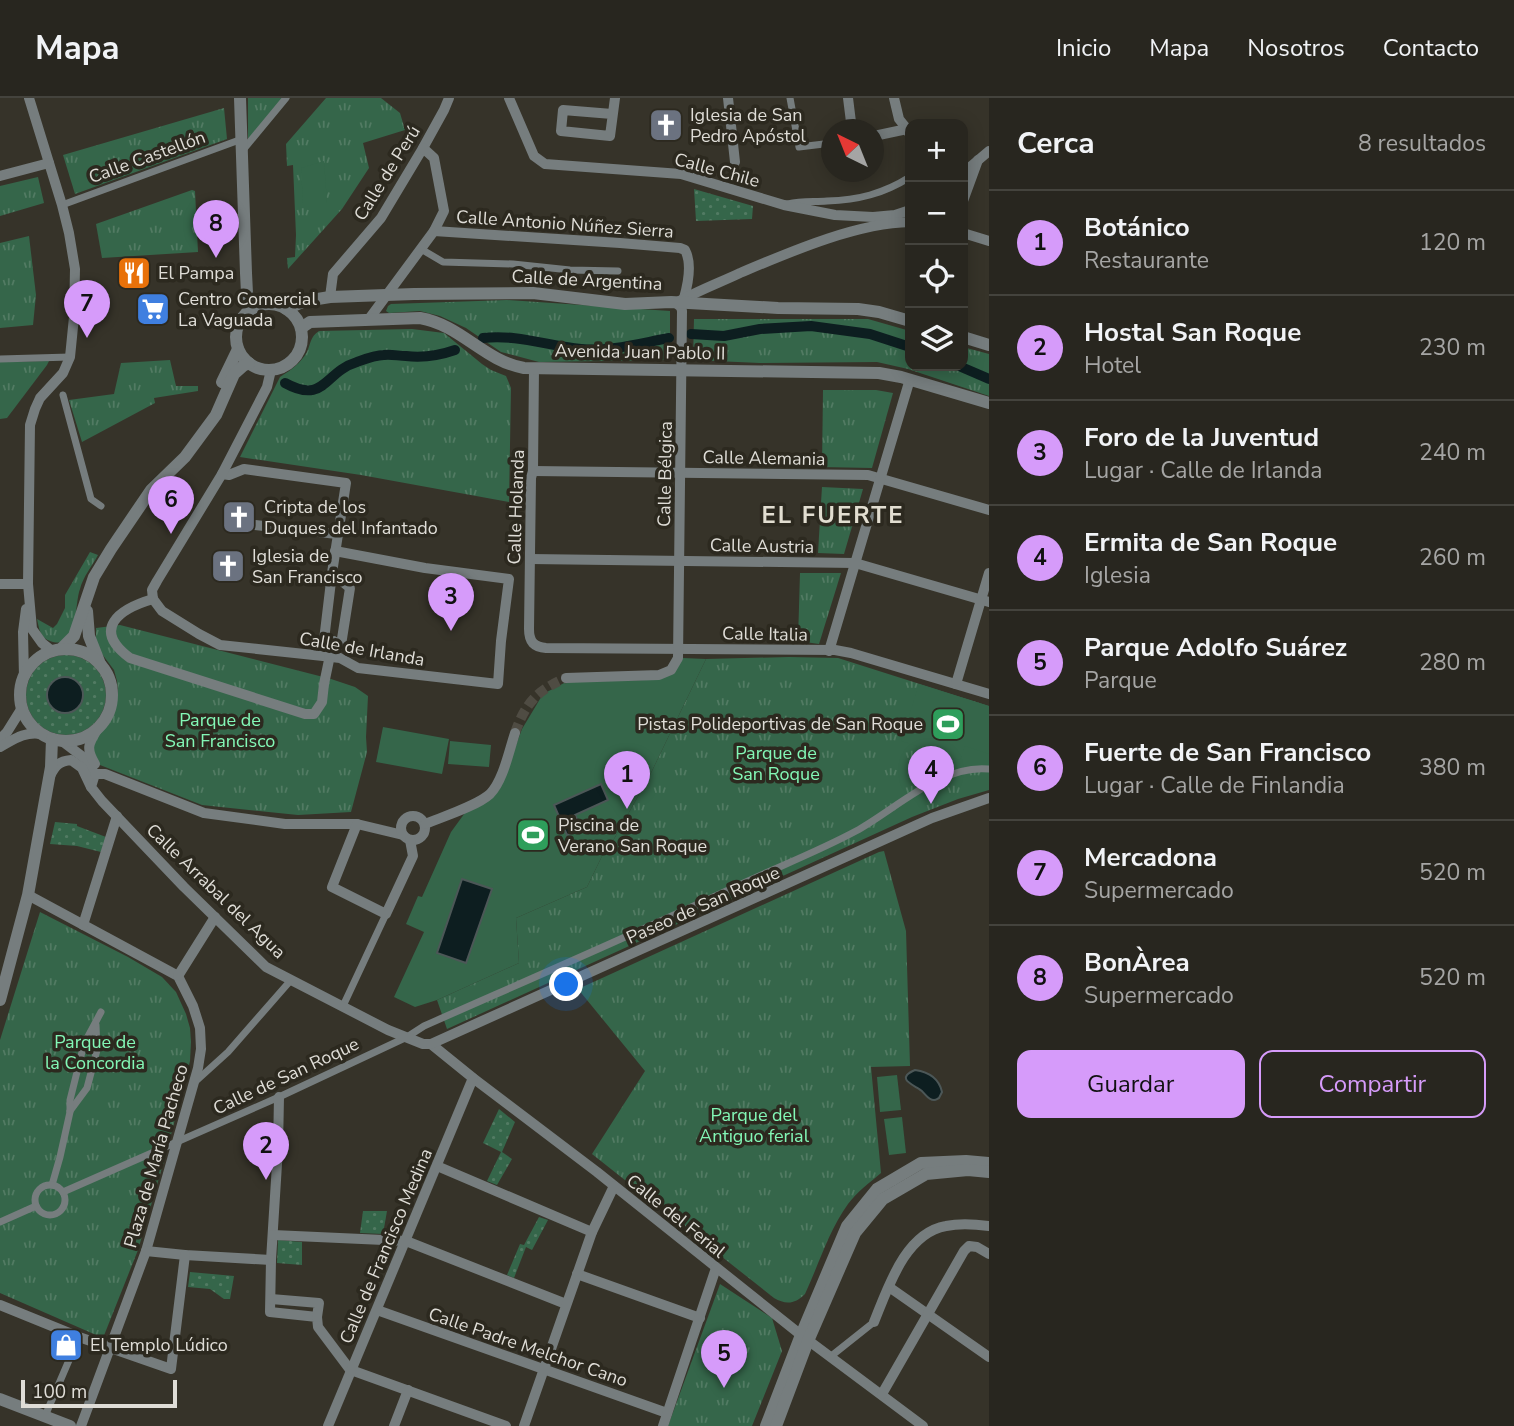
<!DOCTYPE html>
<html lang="es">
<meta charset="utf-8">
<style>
body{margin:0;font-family:"Nunito Sans",sans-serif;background:#34322c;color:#f1f3f6}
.controls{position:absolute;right:21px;top:21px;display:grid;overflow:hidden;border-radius:14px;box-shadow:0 4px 18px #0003}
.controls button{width:63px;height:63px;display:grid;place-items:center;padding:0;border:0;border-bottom:2px solid #44433d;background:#28261f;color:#f1f3f6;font:35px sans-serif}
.compass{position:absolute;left:821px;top:21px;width:63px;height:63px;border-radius:50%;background:#28261f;box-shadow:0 4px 18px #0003;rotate:317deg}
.scale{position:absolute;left:21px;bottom:18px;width:156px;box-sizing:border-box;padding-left:7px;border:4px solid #dfddd7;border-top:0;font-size:19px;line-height:24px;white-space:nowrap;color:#dfddd7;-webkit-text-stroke:5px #2c291f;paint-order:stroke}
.you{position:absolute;left:567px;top:887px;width:24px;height:24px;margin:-18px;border:5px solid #fff;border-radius:50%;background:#1a73e8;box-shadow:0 0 0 10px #1a73e833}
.badge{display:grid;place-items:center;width:46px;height:46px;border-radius:50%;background:#d69bfa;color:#111;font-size:23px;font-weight:700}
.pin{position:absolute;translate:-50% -58px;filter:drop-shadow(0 2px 4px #0008)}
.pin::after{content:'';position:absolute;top:37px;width:24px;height:21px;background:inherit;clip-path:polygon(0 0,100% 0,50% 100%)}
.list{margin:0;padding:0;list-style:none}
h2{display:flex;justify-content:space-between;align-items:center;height:91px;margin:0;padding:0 28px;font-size:30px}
h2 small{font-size:23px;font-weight:400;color:#a5a5a4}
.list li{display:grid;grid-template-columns:46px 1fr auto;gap:21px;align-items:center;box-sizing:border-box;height:105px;padding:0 28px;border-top:2px solid #44433d}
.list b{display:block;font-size:26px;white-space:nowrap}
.list p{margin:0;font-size:23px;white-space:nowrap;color:#a5a5a4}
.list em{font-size:23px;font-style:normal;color:#a5a5a4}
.actions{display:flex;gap:14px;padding:21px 28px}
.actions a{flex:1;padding:16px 0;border:2px solid #d69bfa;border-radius:14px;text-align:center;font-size:24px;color:#d69bfa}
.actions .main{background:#d69bfa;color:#111}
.icon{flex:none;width:38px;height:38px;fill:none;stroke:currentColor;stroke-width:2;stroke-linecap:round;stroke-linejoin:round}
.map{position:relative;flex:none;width:989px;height:1328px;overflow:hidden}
header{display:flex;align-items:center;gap:42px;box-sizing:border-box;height:98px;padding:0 35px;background:#28261f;border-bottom:2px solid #44433d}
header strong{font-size:33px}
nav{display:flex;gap:38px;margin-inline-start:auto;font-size:24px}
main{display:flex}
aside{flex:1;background:#28261f}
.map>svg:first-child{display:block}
</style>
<header>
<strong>Mapa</strong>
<nav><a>Inicio</a><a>Mapa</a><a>Nosotros</a><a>Contacto</a></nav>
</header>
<main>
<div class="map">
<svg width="989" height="1328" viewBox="0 0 989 1328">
<defs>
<pattern id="grass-dots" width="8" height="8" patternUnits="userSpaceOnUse" patternTransform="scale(1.75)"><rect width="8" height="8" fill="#35664a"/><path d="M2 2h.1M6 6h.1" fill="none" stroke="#527b63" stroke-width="1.8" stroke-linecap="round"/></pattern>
<pattern id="park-tufts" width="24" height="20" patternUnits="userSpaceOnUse" patternTransform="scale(1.75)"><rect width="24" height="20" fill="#35664a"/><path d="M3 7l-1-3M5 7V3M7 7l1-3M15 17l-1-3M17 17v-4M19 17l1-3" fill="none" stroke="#527b63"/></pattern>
</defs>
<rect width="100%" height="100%" fill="#363329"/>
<g fill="url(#grass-dots)">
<path d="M694,91L753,108L752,121L696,123Z"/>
<circle cx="66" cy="597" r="40"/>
<path d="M55,724L77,726V728L106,739L101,754L77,748L50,746Z"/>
<path d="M499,1011L515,1024L502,1054L512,1061L497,1087L487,1083L501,1054L483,1045Z"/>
<path d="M363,1113H387L383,1136L360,1135Z"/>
<path d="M539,1119L548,1122L532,1152L526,1149L514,1180L507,1177L520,1146L524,1147Z"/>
<path d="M278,1142L302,1144V1167L277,1165Z"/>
<path d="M190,1174L234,1178L230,1201H224L210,1191L188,1189Z"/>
</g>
<g fill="url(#park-tufts)">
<path d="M248,0H286L248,46Z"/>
<path d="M326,0H381L400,15L405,32L363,45L369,70L342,111L288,171L287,160L295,159L296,137L293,67L287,68L286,46Z"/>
<path d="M224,10L227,41L75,96L63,57Z"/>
<path d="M38,79L44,105L0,118V88Z"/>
<path d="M192,92L195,93L198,154L102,160L96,126Z"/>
<path d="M29,138L36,197L33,227L0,230V145Z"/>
<path d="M507,202L670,213V262L539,264L501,254L466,230L440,218L420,213L389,215L386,213L388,208L391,206Z"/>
<path d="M694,221H868L910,233V268H963V249L989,256V298L908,271L877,264L760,265L693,262Z"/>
<path d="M412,231L444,235L482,266L491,272L506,278L511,290L509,404L361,377L240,359L280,279C291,272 301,265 307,254C311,245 310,239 319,233Z"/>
<path d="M170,262L176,288H198V293L154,300L155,305L82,344L69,302L114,296L121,265Z"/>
<path d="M49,263L47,267L7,320L0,321V264Z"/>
<path d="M823,292H876L893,295L872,370L822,369Z"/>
<path d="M822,389L863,391L844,456L818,455Z"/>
<path d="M90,454L98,457C92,468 83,479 80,491C74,506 79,554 50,543C40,540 39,530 37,521L53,530L57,526L65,510V497Z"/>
<path d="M800,475H841L819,546L798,543Z"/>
<path d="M120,527L331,581L355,589L368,598L366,639L367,654L351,714L298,717L202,707L100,667L93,659V644L109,621L116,606L118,593L117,583L114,572L96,548V530Z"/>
<path d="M789,559L838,560L989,608V692L958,701L912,719L447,931L437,902L519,865L516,820L587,789L603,756L614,741L650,677L706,561Z"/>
<path d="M884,753L906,833L910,968L871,969L881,1075C869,1085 857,1094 848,1106C829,1132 819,1166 805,1196C795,1206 786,1207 774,1200L592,1056L645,973L578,891L879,754Z"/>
<path d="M40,814L128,859L162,879L176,894L186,916L190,930L191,944L190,963L166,1056L138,1152L103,1240L0,1195V942Z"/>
<path d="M720,1186L772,1220L782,1253L752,1328H668Z"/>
</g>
<g fill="#35664a">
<path d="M324,63L327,105H303L301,70Z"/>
<path d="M683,560L706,561L650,677L614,741L603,756L587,789L516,820L519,865L437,902L415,909L394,899L424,834L406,826L418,798L422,799L451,734L467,712L499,692L522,631L543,596L566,584L646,582Z"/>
<path d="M919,586L989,608V656L965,648L960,662L901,643Z"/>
<path d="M383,629L449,641L442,676L376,664Z"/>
<path d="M450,643L491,647L489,669L448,666Z"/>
<path d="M897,977L901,1012L880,1014L877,979Z"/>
<path d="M902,1019L906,1055L889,1057L884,1021Z"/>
</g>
<g fill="#0d1e20" stroke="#4c5757" stroke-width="2">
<circle cx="65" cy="597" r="18"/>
<path d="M601,686L608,702L575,717L582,731L567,737L554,707Z"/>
<path d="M462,781L492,791L466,865L437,855Z"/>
<path d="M915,972C929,974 939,980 942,994L939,1000C937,1001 936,1002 934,1002C927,1002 925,994 919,991C911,986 896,980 915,972Z"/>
</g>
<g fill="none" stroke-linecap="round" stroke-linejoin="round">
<g stroke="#0d1e20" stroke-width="10">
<path d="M691,236L724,238L760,231L811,228L870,236L910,249"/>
<path d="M483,240C517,236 548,248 581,251C610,254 641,245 669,240"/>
<path d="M959,268L989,281"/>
<path d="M285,285C325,307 324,274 357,264C365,261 375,257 384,257C391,256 399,258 406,258C424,260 438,258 455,252"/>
</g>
<path stroke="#4f4c43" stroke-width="10" stroke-dasharray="10 5" stroke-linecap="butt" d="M515,635C525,606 537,592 566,580"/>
<g stroke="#767d7e" stroke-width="7">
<path d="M790,0L799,49L832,45"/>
<path d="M243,52L286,0"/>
<path d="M788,106C801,103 813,104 827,103C858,102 883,96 910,79"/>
<path d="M62,107L242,41"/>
<path d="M421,151L443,164L513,166L570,172L618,173"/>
<path d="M0,261L70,259"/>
<path d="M63,297L91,401L101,408"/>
<path d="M343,908L386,816"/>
<path d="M196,983L228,954L291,882"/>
<path d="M70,1013L87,990L97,952L96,927"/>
<path d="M52,1087L60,1059L70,1014V1002L84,946L101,914"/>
<circle cx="50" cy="1102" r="15"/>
<path d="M63,1094L279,999L407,939L424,928C528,882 632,837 735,789C775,770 817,754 856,733C896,711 941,666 989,671"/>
<path d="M0,1124L36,1108"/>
<path d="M830,1259L874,1224"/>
<path d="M45,1318L79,1239"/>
</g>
<g stroke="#767d7e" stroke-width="10">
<path d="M29,0L62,107L69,135L75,171L74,219L70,259L63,275L40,300L35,311L30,327L28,486L32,531L42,545L52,553"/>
<path d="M509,0L534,58L545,66L681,76L784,107L835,117L873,119L895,117L910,112"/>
<path d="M728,0L735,64"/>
<path d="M848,0L852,32"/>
<path d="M894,0L899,21L907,31L910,37"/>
<path d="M612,16L563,12L561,33L610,38L615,0"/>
<path d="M874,38L907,31"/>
<path d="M963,75L989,53"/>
<path d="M0,78L49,65"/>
<path d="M963,103L978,62"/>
<path d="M434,133L620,145L680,150L685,152C692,165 688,186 684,200"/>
<path d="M963,135L989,143"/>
<path d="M330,199L333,176L381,120L423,50L444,12L449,0"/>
<path d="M369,221L434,133L444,113L434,60L423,50"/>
<path d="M534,270L533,373L531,380L529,531C529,544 534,549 546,550L835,552L851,555L989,596"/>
<path d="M533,373L868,377L989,412"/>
<path d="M222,376L229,377L244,371L346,385L332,475"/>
<path d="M255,427L337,436"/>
<path d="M530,461L855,465L989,504"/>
<path d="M332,475L350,490L341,547L333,543L324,542Z"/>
<path d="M0,486H28"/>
<path d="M153,501L162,513L199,536L220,547L323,558L340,560L358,570L498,586L501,543L509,481L425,470L335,453"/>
<path d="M153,501C119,511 91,531 130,560L305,616H314L322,604L324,586L333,543"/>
<path d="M153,501L152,492L157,483L222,376L267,289L271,272"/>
<path d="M829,553L910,281"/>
<path d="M24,579L23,534L26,511"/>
<path d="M566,580L659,577L671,572L678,560L682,213L681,209L676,205C697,193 719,185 740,175C790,154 856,125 910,124"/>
<path d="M956,586L989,475"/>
<path d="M0,641L7,634L22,610"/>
<path d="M62,643L83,659L95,676L91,689L102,703L184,789L266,869L388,932L423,946H431L473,980L597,1074L801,1237L923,1328"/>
<path d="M0,649C13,642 25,633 41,636"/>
<path d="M95,666C86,651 88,646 97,632"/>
<path d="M95,676H105L204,715L285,726H357L403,737"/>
<path d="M50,678C55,668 59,663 71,662L82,670L91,689"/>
<circle cx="413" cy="730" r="12"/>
<path d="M357,726L332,789L386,816L413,758L410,742"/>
<path d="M425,726C442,719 477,708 490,696C503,683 509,653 515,635"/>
<path d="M28,797L178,878L193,908L200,930L201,951L198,970L146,1153L81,1328"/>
<path d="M83,827L117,718"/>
<path d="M178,878L215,819"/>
<path d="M431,946L932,720L989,700"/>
<path d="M279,999L278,1050L271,1162L270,1214L317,1219L318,1229L351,1273"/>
<path d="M437,1068L592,1134"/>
<path d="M273,1137L406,1143L566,1206"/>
<path d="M146,1153L185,1157L271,1162"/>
<path d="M577,1176L700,1220"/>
<path d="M889,1189L989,1259"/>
<path d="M271,1201L319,1205L317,1219"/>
<path d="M0,1207L79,1239L171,1271L185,1157"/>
<path d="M377,1212L667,1315"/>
<path d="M874,1224C888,1190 905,1135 946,1128C960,1125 974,1126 989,1128"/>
<path d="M351,1272L506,1328"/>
<path d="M882,1296L964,1153L969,1148L977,1149L989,1156"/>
<path d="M328,1328L473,980"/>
<path d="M394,1328L408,1292"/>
<path d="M524,1328L592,1134L614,1088"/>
<path d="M663,1328L716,1170"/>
</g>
<g stroke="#767d7e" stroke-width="12">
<path d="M240,0L246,175L247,195L252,211"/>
<circle cx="269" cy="239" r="33"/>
<path d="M286,211L305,203L330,199L414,196L533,195L625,206L671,204L778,210L858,211L879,214L910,223"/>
<path d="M301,230L310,224L420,220C461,227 484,263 524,270L879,275L901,279L989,305"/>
<path d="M963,239L989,247"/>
<path d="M222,284L238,251"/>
<path d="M87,513L89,538L100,566"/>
<path d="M61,551L74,538L94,479L111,451L151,392L185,359L216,317L234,276L243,268L249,265"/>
<circle cx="66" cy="597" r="46"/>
<path d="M0,902L28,797L51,669L52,641"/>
<path d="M0,1301L70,1328"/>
<path d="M766,1328L801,1237L847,1128L877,1091L921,1065L966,1063L989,1065"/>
<path d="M776,1328L808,1243L855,1135L883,1101L926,1076L968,1072L989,1074"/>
</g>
</g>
<defs>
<g id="church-square" transform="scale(1.75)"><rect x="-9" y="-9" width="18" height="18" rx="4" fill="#6b7280" stroke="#2c291f"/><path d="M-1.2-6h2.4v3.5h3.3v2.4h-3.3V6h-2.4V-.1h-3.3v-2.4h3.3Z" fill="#fff"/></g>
<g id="restaurant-square" transform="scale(1.75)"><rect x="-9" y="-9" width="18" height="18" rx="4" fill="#e8710a" stroke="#2c291f"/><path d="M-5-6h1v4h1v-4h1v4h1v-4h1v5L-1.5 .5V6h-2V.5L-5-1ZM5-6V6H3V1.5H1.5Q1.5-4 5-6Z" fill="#fff"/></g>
<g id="supermarket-square" transform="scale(1.75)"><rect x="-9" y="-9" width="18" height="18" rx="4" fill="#3f7fe0" stroke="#2c291f"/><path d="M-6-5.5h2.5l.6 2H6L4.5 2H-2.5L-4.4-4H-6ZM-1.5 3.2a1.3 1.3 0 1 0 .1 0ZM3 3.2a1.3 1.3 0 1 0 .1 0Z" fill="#fff"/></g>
<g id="stadium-square" transform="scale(1.75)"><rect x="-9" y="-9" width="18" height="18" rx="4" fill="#2e9e5b" stroke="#2c291f"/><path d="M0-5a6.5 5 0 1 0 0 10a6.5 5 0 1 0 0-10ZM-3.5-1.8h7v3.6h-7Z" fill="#fff"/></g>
<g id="shop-square" transform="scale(1.75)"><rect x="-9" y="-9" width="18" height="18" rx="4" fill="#3f7fe0" stroke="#2c291f"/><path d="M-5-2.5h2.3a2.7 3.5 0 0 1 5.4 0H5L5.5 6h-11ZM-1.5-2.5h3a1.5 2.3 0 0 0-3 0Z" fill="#fff"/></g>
</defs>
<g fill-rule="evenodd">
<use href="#church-square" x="666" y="27"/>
<use href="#restaurant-square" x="134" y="175"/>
<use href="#supermarket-square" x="153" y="211"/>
<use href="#church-square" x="239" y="419"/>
<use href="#church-square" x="228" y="468"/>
<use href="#stadium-square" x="948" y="626"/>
<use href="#stadium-square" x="533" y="737"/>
<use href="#shop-square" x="66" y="1247"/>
</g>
<g text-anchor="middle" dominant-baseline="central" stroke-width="7" stroke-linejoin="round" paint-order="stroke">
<g font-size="18" fill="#dfddd7" stroke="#2c291f" text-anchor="start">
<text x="690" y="17">Iglesia de San<tspan x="690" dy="21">Pedro Apóstol</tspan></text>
<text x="158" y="175">El Pampa</text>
<text x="178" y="201">Centro Comercial<tspan x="178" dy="21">La Vaguada</tspan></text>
<text x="264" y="409">Cripta de los<tspan x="264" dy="21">Duques del Infantado</tspan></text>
<text x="252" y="458">Iglesia de<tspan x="252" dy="21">San Francisco</tspan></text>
<text x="923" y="626" text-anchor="end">Pistas Polideportivas de San Roque</text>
<text x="558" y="727">Piscina de<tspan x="558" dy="21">Verano San Roque</tspan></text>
<text x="90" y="1247">El Templo Lúdico</text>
</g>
<g font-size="18" fill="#dfddd7" stroke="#2c291f">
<text transform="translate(147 59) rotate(-20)">Calle Castellón</text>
<text transform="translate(717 72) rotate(15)">Calle Chile</text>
<text transform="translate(387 75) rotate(-58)">Calle de Perú</text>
<text transform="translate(565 126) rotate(4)">Calle Antonio Núñez Sierra</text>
<text transform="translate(587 182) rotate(3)">Calle de Argentina</text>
<text transform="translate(640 254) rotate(1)">Avenida Juan Pablo II</text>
<text transform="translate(764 360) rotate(1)">Calle Alemania</text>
<text transform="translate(665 376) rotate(-89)">Calle Bélgica</text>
<text transform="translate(516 409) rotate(-88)">Calle Holanda</text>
<text transform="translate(762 448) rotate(1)">Calle Austria</text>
<text transform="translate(765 536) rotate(1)">Calle Italia</text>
<text transform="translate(362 551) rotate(10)">Calle de Irlanda</text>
<text transform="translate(216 793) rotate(44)">Calle Arrabal del Agua</text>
<text transform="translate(703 807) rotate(-24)">Paseo de San Roque</text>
<text transform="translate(286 978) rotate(-25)">Calle de San Roque</text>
<text transform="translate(156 1058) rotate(-74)">Plaza de María Pacheco</text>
<text transform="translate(676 1118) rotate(39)">Calle del Ferial</text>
<text transform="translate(386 1148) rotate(-67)">Calle de Francisco Medina</text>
<text transform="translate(528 1249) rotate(19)">Calle Padre Melchor Cano</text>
</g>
<g font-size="18" fill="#83f7b6" stroke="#2c291f">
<text x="220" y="622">Parque de<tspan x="220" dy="21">San Francisco</tspan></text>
<text x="776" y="655">Parque de<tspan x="776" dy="21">San Roque</tspan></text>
<text x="95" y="944">Parque de<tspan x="95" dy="21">la Concordia</tspan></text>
<text x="754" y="1017">Parque del<tspan x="754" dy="21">Antiguo ferial</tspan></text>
</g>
<g font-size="24" font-weight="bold" letter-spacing="2" fill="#e2ded1" stroke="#2c291f">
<text x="833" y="417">EL FUERTE</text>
</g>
</g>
</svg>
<div class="controls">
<button>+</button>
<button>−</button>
<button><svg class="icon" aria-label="locate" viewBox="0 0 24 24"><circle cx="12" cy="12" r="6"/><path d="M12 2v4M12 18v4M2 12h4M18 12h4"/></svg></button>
<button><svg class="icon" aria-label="layers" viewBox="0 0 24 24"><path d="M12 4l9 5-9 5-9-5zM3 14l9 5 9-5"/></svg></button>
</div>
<svg class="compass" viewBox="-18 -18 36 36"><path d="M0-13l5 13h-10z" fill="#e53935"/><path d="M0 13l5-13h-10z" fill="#a5a5a4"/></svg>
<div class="scale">100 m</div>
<div class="you"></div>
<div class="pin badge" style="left:627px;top:711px">1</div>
<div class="pin badge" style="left:266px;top:1082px">2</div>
<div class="pin badge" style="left:451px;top:533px">3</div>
<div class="pin badge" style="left:931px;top:706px">4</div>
<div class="pin badge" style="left:724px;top:1290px">5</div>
<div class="pin badge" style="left:171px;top:436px">6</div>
<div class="pin badge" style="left:87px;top:240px">7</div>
<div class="pin badge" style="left:216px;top:160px">8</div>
</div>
<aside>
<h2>Cerca<small>8 resultados</small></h2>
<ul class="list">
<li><span class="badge">1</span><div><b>Botánico</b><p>Restaurante</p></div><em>120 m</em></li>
<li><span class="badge">2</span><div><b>Hostal San Roque</b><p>Hotel</p></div><em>230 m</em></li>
<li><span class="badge">3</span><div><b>Foro de la Juventud</b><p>Lugar · Calle de Irlanda</p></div><em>240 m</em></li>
<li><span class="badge">4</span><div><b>Ermita de San Roque</b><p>Iglesia</p></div><em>260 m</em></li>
<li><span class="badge">5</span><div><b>Parque Adolfo Suárez</b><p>Parque</p></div><em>280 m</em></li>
<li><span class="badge">6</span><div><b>Fuerte de San Francisco</b><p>Lugar · Calle de Finlandia</p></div><em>380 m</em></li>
<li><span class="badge">7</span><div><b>Mercadona</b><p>Supermercado</p></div><em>520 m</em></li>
<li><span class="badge">8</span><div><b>BonÀrea</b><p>Supermercado</p></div><em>520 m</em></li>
</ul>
<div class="actions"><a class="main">Guardar</a><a>Compartir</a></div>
</aside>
</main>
